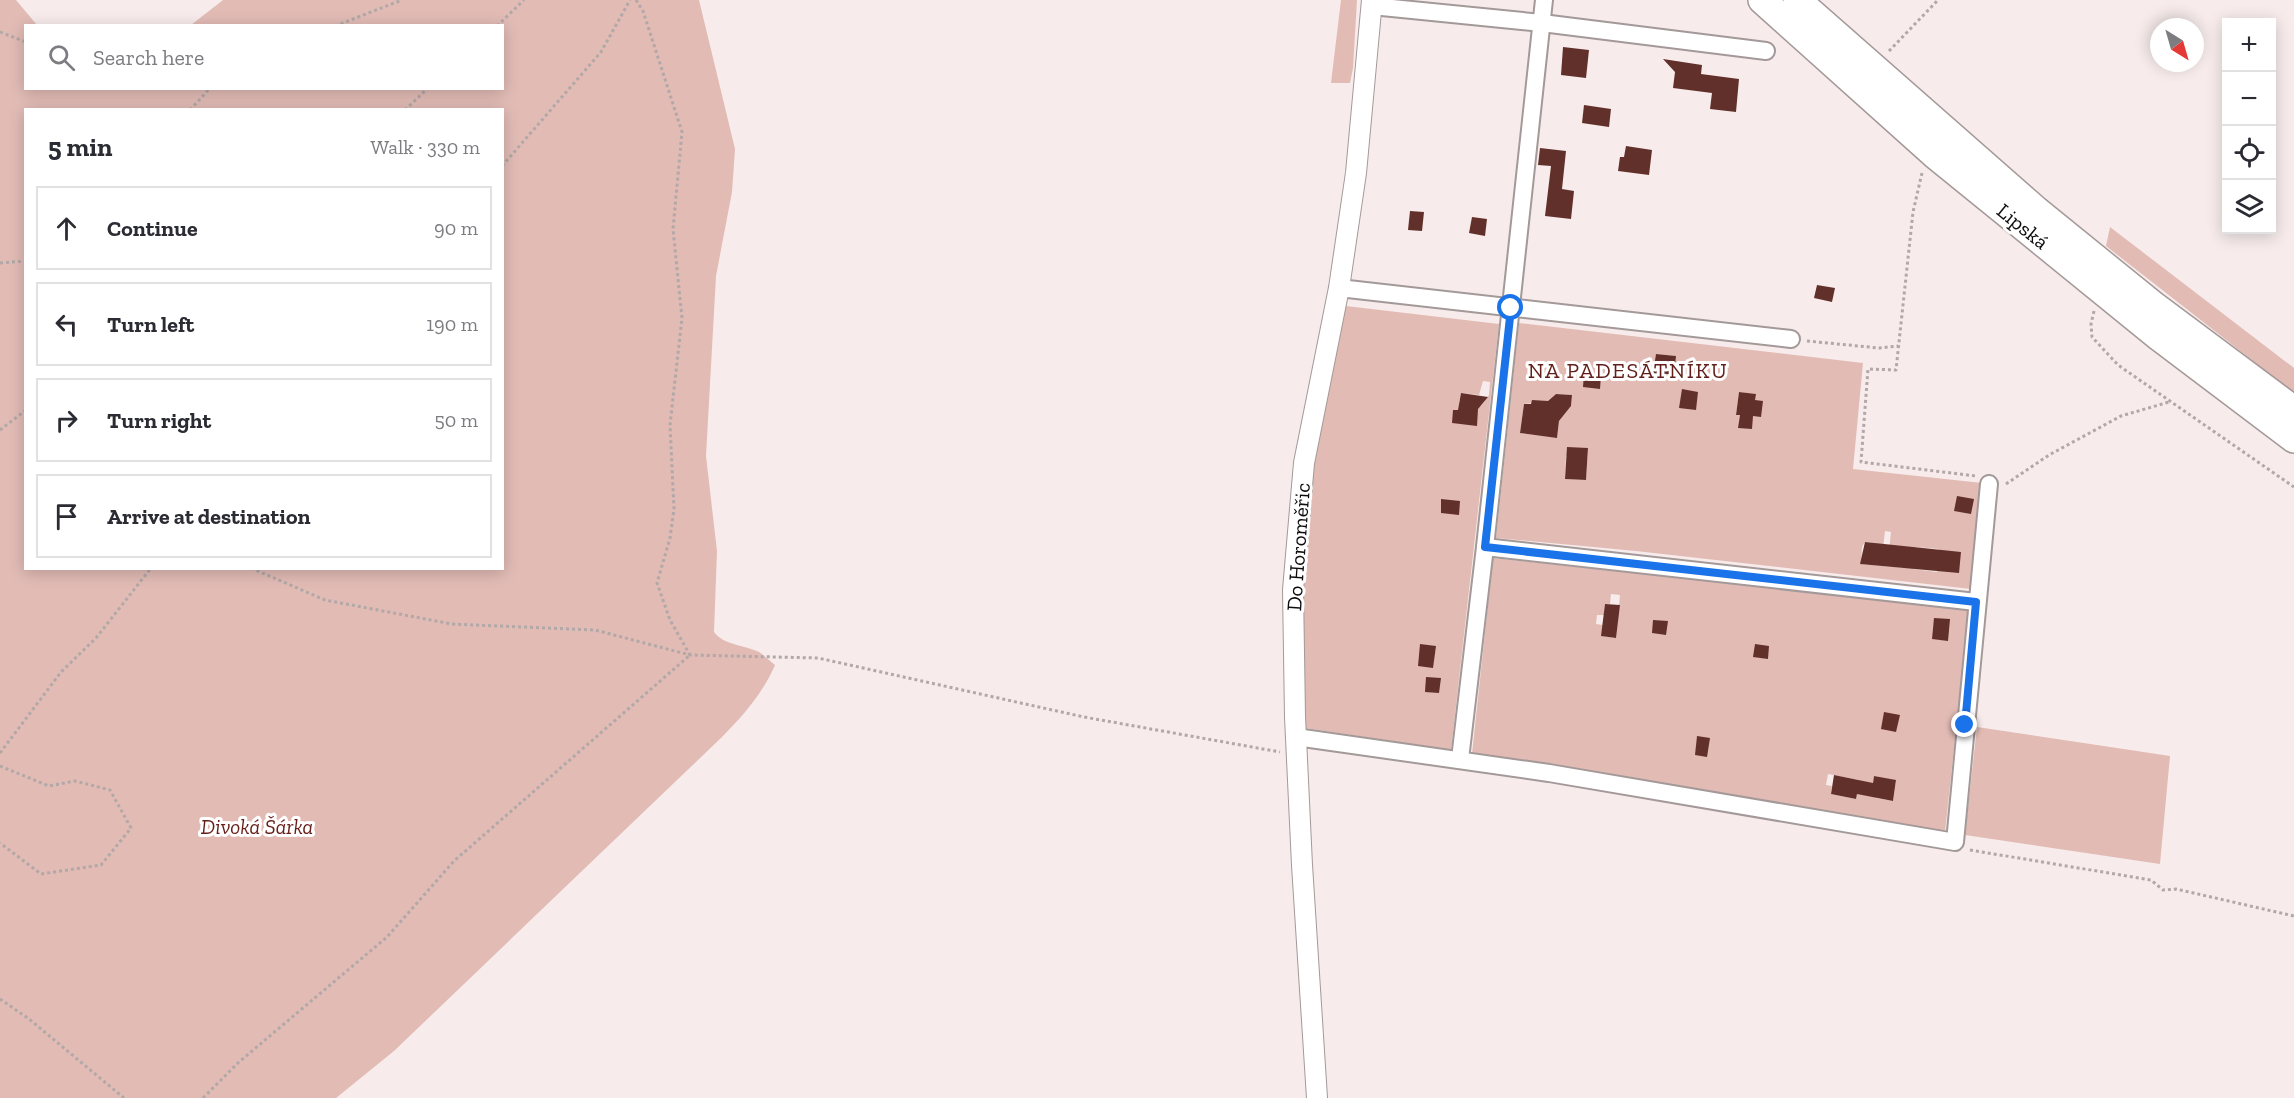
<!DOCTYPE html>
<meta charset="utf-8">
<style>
body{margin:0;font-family:"Zilla Slab",serif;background:#f7f7f7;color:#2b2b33}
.controls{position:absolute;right:18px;top:18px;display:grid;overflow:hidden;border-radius:0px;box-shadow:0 3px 15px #0003}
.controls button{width:54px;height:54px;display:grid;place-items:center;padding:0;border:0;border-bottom:2px solid #e1e1e2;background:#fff;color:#2b2b33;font:30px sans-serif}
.compass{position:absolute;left:2150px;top:18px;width:54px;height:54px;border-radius:50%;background:#fff;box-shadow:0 3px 15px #0003;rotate:143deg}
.stop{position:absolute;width:18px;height:18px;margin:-14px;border:4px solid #1a73e8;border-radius:50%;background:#fff}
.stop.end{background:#1a73e8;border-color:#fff;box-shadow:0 2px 6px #0008}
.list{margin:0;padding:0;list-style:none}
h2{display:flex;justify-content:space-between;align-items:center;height:78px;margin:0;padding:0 24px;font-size:26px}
h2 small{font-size:20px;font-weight:400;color:#7c7c81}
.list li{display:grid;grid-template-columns:39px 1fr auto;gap:18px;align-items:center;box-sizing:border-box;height:84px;margin:0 12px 12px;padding:0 12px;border:2px solid #e1e1e2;border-radius:0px}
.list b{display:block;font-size:22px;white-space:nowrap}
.list em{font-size:20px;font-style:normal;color:#7c7c81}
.icon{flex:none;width:33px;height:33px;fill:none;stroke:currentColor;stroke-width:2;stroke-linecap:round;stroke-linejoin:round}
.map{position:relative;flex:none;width:2294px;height:1098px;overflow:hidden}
.search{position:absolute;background:#fff;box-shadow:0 3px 15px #0003;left:24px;top:24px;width:480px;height:66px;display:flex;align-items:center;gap:15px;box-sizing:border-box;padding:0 21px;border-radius:0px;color:#7c7c81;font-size:22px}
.panel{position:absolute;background:#fff;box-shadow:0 3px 15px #0003;left:24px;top:108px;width:480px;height:462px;border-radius:0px}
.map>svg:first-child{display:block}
</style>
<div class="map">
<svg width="2294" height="1098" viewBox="0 0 2294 1098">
<rect width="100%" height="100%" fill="#f7eceb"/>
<g fill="#e2bbb5" fill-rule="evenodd">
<path d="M0,0H16L37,25L26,26V88H502V26L191,25L223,0H699L735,149L732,192L716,276L706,456L717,551L714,632C723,645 745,645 759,652C765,656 770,661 775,665C763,693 743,716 722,737L394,1051L336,1098H0ZM26,110H502V568H26Z"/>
<path d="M1341,0H1357L1353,68L1350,83H1331Z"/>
<path d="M2110,227L2294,368V393L2106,246Z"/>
<path d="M1346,306L1499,324L1451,750L1305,728L1302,588L1314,459ZM1483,381L1490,382L1489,395L1481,406L1459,403L1461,393L1479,395Z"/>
<path d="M1519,323L1863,363L1853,469L1982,483L1971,589L1636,551L1496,538ZM1656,354L1675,356V363H1678L1677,376L1654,373ZM1739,392L1755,394L1753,416L1739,427L1740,415L1736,414ZM1556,394L1572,395L1571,406L1559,421L1557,437L1520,433L1524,404L1548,401ZM1588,449L1586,480L1565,479L1566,456H1574ZM1885,531L1891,532L1889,551L1907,553L1905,568L1861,564L1862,547L1865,542L1876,543L1883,549ZM1916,547L1939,549L1937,572L1913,569Z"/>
<path d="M1493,558L1969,609L1945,832L1705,793L1552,765L1472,754ZM1611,594L1620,595L1616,638L1602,636L1603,625L1596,624L1597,615H1604L1605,604H1610ZM1828,774L1859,780L1856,799L1831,794L1832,786L1826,785ZM1874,776L1896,781L1893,801L1876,798L1877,791L1872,790Z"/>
<path d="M1977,727L2170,756L2160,864L1965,835Z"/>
</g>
<g fill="#62302a">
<path d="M1563,47L1589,50L1586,78L1561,75Z"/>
<path d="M1663,59L1702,65L1701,74L1739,79L1736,112L1710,109L1712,93L1673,88L1675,72Z"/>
<path d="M1584,105L1611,109L1609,127L1582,123Z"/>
<path d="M1626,146L1652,150L1649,175L1618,171L1620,157H1624Z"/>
<path d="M1540,148L1566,151L1562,189L1574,191L1571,219L1545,216L1551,166L1538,165Z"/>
<path d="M1410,211L1424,212L1422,231L1408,230Z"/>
<path d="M1472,217L1487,219L1485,236L1469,233Z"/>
<path d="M1817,285L1835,288L1832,302L1814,298Z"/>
<path d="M1656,354L1676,356L1674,375L1653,373Z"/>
<path d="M1584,374L1601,375L1600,389L1583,387Z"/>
<path d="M1682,389L1698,392L1696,410L1679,408Z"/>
<path d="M1739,392L1756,394L1755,400L1763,401L1761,417L1753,416L1752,429L1738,428L1740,415H1736Z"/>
<path d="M1461,393L1488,397L1478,409L1477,426L1452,423L1453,410H1458Z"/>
<path d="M1556,394L1572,395L1571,406L1559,421L1557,438L1520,433L1524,404H1531L1532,400L1548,401Z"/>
<path d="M1567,447L1588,448L1586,480L1565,479Z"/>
<path d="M1957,496L1974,499L1971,514L1954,511Z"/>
<path d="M1441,499L1460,501L1459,515L1441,513Z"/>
<path d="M1865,542L1961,552L1959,573L1860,564Z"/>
<path d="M1605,604L1620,605L1616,638L1601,636Z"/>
<path d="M1934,618L1950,619L1948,641L1932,639Z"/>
<path d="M1653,620L1668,621L1666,635L1652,633Z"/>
<path d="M1420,644L1436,646L1433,668L1418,666Z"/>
<path d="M1755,644L1769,646L1768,659L1753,657Z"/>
<path d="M1426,677L1441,678L1439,693L1425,692Z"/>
<path d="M1884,712L1900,715L1896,732L1881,729Z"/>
<path d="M1697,736L1710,738L1707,757L1695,755Z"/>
<path d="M1834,775L1873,783L1874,776L1896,780L1893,801L1857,794L1856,799L1831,794Z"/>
</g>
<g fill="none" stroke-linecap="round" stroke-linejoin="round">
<g stroke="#a39998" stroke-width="20">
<g id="minor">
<path d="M1372,6L1542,23L1766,51"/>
<path d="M1339,288L1791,339"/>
<path d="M1485,547L1976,602"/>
<path d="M1296,737L1549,773L1955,842L1989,484"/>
<path d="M1460,759L1485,547L1544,0"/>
</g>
</g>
<g stroke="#a39998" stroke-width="22">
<path id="tertiary" d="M1317,1098L1302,865L1295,717L1293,590L1304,463L1339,288L1356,173L1372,0"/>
</g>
<g stroke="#a39998" stroke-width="30">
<g id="trunk">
<path d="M1762,0L1935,155L2159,337L2294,439"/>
<path d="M1797,0L2036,210L2152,304L2294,410"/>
</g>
</g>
<g stroke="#b1a8a7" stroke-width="3" stroke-dasharray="3 3" stroke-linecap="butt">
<path d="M636,0L643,11L682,132L673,229L682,318L670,425L674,509L670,538L657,583L670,620L690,655"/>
<path d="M335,26L402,0"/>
<path d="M497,26L524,0"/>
<path d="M0,32L26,42"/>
<path d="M1889,51L1938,0"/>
<path d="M190,110L210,88"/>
<path d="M405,110L428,88"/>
<path d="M502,166L601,52L630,0"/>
<path d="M1922,173L1913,212L1896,370L1868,369L1861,462L1976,476"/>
<path d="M0,263L26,261"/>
<path d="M2094,311L2091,324L2092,337L2118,365L2294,487"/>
<path d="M1807,341L1879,348L1898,346"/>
<path d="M0,430L26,410"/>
<path d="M2006,484L2049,455L2121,416L2169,402"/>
<path d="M251,568L325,600L452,624L595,630L690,655L818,658L1084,717L1280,752"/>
<path d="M0,753L61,672L96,638L151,568"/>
<path d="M0,766L49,786L75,781L110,790L131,828L101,865L41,874L0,843"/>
<path d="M1970,850L2151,880L2163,890L2176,889L2294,916"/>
<path d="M0,999L29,1019L124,1098"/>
<path d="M203,1098L239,1062L387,937L454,861L690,655"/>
</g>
<use href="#minor" stroke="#fff" stroke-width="16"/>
<use href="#tertiary" stroke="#fff" stroke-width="20"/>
<use href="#trunk" stroke="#fff" stroke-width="27"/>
</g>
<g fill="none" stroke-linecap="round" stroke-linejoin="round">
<path stroke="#1a73e8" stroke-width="8" d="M1511,308L1485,547L1976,602L1965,725"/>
</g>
<g text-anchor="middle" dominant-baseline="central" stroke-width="6" stroke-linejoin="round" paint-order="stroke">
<g font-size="21" fill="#0f0c0c" stroke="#fff">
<text transform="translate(2023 226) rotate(39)">Lipská</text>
<text transform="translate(1298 547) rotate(-86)">Do Horoměřic</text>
</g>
<g font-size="21" font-style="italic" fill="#661e18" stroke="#fff">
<text x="257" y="826">Divoká Šárka</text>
</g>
<g font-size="22" letter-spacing="1.5" fill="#621e18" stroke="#fff">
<text x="1628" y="370">NA PADESÁTNÍKU</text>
</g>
</g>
</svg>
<div class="controls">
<button>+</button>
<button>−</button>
<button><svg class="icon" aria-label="locate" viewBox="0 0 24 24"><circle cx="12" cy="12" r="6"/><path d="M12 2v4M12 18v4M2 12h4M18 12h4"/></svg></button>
<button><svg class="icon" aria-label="layers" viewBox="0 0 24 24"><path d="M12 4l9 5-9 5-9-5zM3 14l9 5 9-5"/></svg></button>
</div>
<svg class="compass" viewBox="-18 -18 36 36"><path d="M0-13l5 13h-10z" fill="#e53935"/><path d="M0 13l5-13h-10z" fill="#7c7c81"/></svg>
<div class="stop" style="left:1511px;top:308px"></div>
<div class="stop end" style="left:1965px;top:725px"></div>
<div class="search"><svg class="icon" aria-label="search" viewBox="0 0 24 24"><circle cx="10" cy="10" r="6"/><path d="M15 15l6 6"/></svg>Search here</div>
<section class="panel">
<h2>5 min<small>Walk · 330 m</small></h2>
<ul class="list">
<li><svg class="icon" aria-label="ahead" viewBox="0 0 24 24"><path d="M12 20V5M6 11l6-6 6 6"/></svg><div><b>Continue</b></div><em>90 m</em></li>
<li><svg class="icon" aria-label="left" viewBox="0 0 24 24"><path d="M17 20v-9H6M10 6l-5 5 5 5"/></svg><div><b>Turn left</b></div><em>190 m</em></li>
<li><svg class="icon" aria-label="right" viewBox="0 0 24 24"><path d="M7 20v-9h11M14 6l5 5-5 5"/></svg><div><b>Turn right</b></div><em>50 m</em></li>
<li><svg class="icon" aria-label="arrive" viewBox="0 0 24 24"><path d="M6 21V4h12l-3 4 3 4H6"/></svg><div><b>Arrive at destination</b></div></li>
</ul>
</section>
</div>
